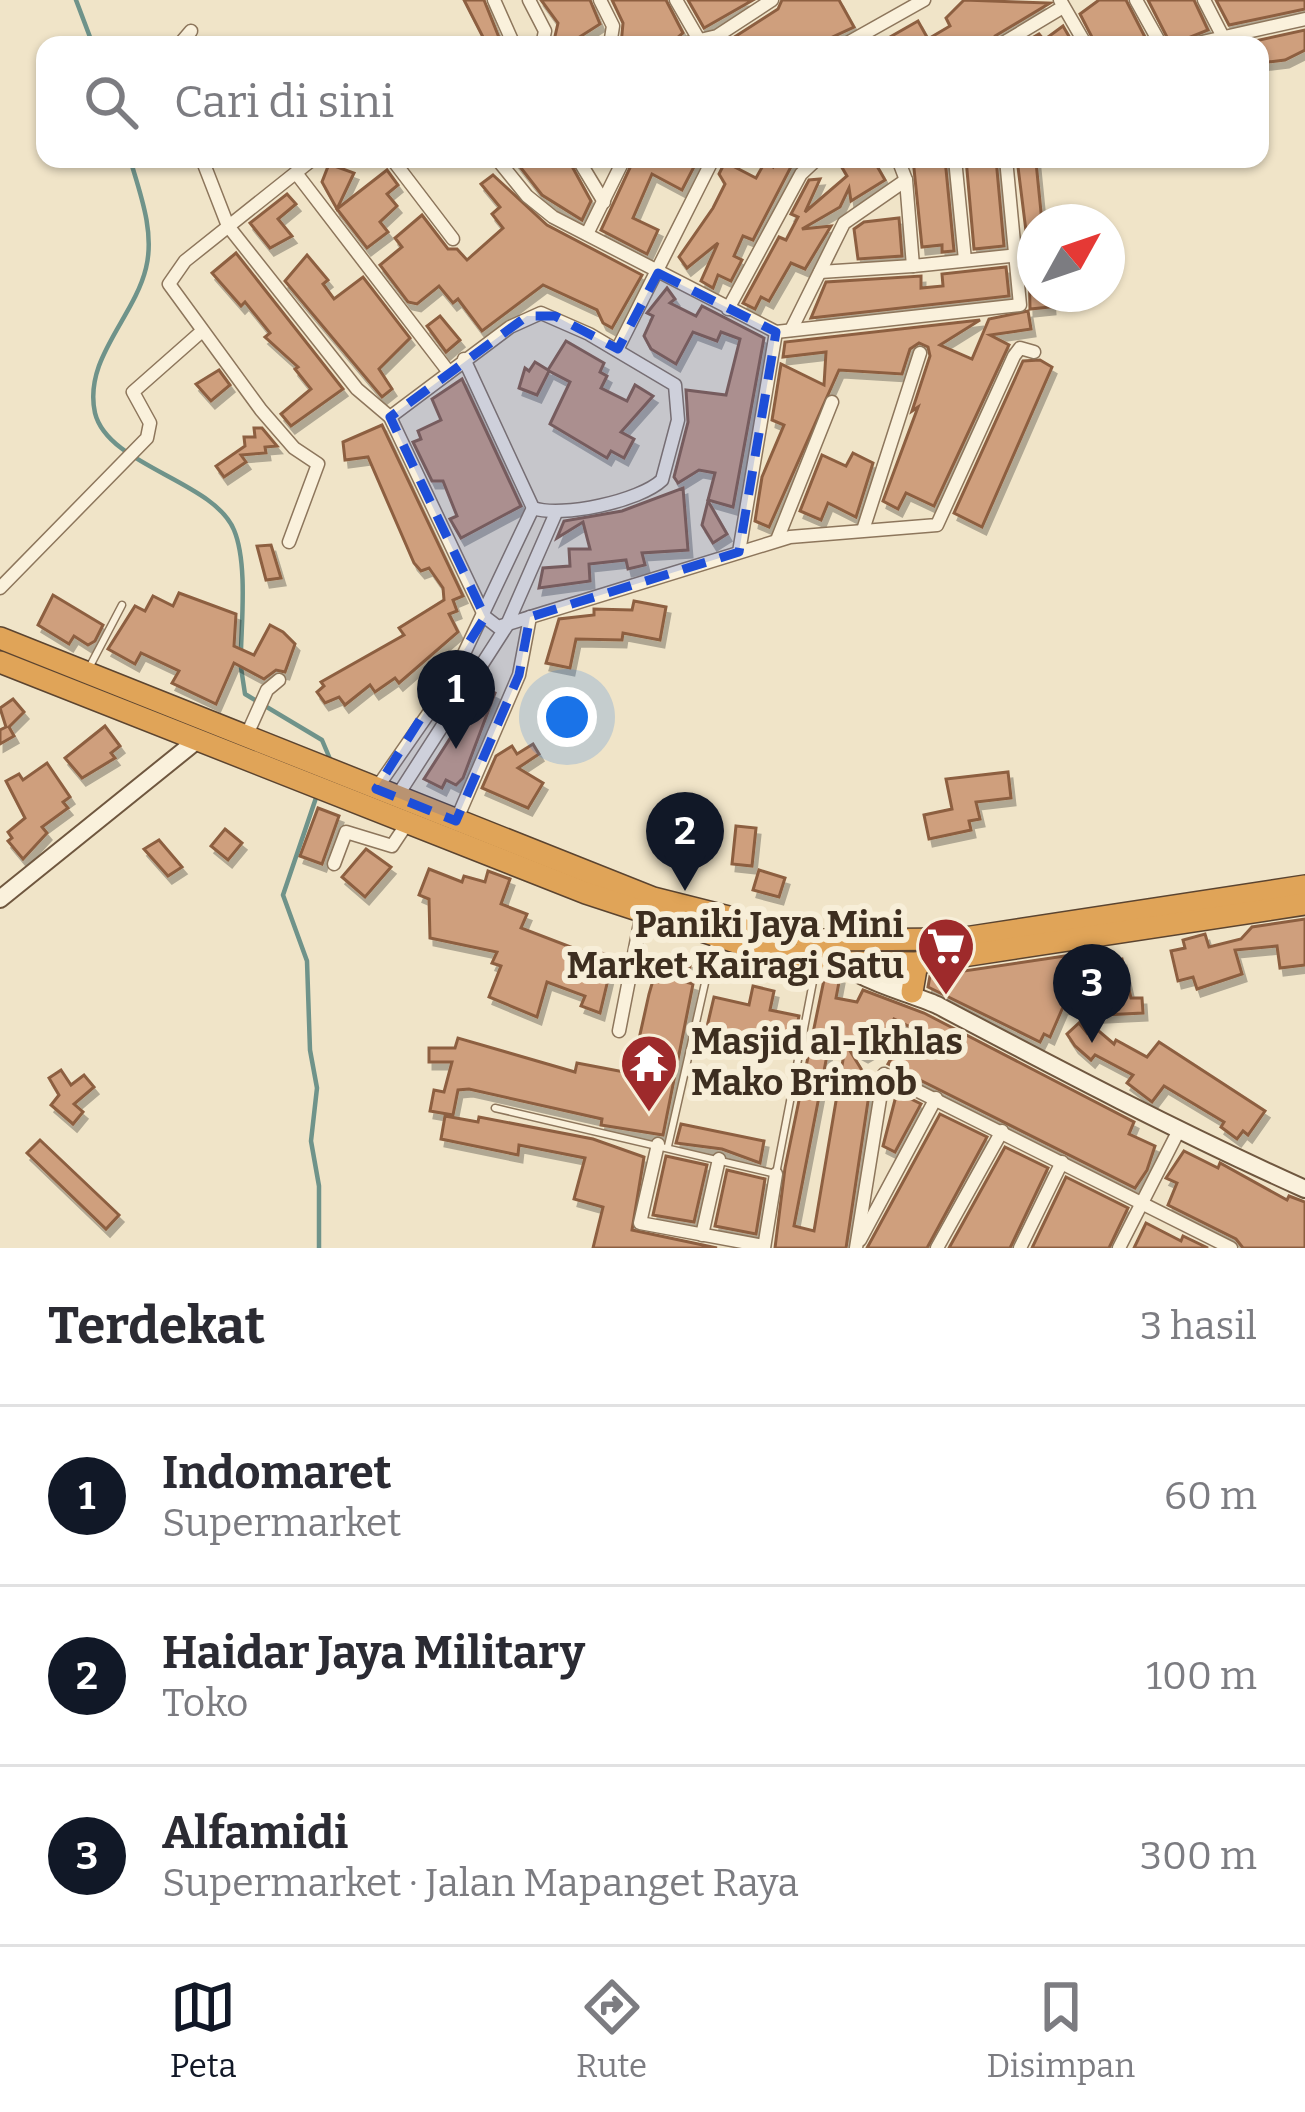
<!DOCTYPE html>
<html lang="id">
<meta charset="utf-8">
<style>
body{margin:0;font-family:Bitter,serif;background:#f7f7f7;color:#2b2b33}
.compass{position:absolute;left:1017px;top:204px;width:108px;height:108px;border-radius:50%;background:#fff;box-shadow:0 3px 9px #0004;rotate:50deg}
.you{position:absolute;left:567px;top:717px;width:42px;height:42px;margin:-30px;border:9px solid #fff;border-radius:50%;background:#1a73e8;box-shadow:0 0 0 18px #1a73e833}
.badge{display:grid;place-items:center;width:78px;height:78px;border-radius:50%;background:#111827;color:#fff;font-size:39px;font-weight:700}
.pin{position:absolute;translate:-50% -99px;filter:drop-shadow(0 3px 6px #0008)}
.pin::after{content:'';position:absolute;top:63px;width:42px;height:36px;background:inherit;clip-path:polygon(0 0,100% 0,50% 100%)}
.list{margin:0;padding:0;list-style:none}
h2{display:flex;justify-content:space-between;align-items:center;height:156px;margin:0;padding:0 48px;font-size:51px}
h2 small{font-size:39px;font-weight:400;color:#7c7c81}
.list li{display:grid;grid-template-columns:78px 1fr auto;gap:36px;align-items:center;box-sizing:border-box;height:180px;padding:0 48px;border-top:3px solid #e1e1e2}
.list b{display:block;font-size:45px;white-space:nowrap}
.list p{margin:0;font-size:39px;white-space:nowrap;color:#7c7c81}
.list em{font-size:39px;font-style:normal;color:#7c7c81}
.icon{flex:none;width:66px;height:66px;fill:none;stroke:currentColor;stroke-width:2;stroke-linecap:round;stroke-linejoin:round}
.map{position:relative;flex:none;width:1305px;height:1248px;overflow:hidden}
.search{position:absolute;background:#fff;box-shadow:0 3px 9px #0004;left:36px;right:36px;top:36px;height:132px;display:flex;align-items:center;gap:30px;box-sizing:border-box;padding:0 42px;border-radius:24px;color:#7c7c81;font-size:45px}
.sheet{height:696px;background:#fff}
nav{display:flex;justify-content:space-around;align-items:center;box-sizing:border-box;height:168px;border-top:3px solid #e1e1e2;background:#fff;font-size:33px;color:#7c7c81}
nav a{display:grid;justify-items:center;gap:6px}
nav .on{color:#111827}
.map>svg:first-child{display:block}
</style>
<div class="map">
<svg width="1305" height="1248" viewBox="0 0 1305 1248">
<defs>
<filter id="shadow"><feDropShadow dx="4" dy="7" stdDeviation="0" flood-color="#0004"/></filter>
</defs>
<rect width="100%" height="100%" fill="#f0e4c8"/>
<g fill="none" stroke-linecap="round" stroke-linejoin="round">
<g stroke="#6f938a" stroke-width="4.5">
<path d="M76,0L93,45"/>
<path d="M130,159C140,193 155,232 146,268C134,318 83,359 95,413C108,466 214,481 234,530C247,561 242,616 241,650"/>
<path d="M240,661L245,694L322,740L330,759"/>
<path d="M318,792L283,895L307,961L310,1050L317,1088L311,1141L319,1186V1248"/>
</g>
</g>
<g fill="#cf9f7d" stroke="#8d5f41" stroke-width="3" fill-rule="evenodd" filter="url(#shadow)">
<path d="M464,0H484L502,45H487Z"/>
<path d="M541,0H590L600,24L567,45H553L558,23Z"/>
<path d="M612,0H666L683,33L669,45H621L623,23Z"/>
<path d="M688,0H753L704,28Z"/>
<path d="M782,0H839L854,27L815,45H722L778,9Z"/>
<path d="M964,0L1050,3L995,36L990,45H876L918,21L928,39L950,26L946,18Z"/>
<path d="M1099,0H1126L1149,45H1096L1080,14Z"/>
<path d="M1148,0H1194L1208,30L1171,45Z"/>
<path d="M1216,0H1305V9L1229,25Z"/>
<path d="M1063,26L1074,45H1020L1039,34L1044,40Z"/>
<path d="M1305,30V50L1285,60L1260,63V45H1237Z"/>
<path d="M514,159H568L591,201L582,220L542,195Z"/>
<path d="M634,159H698L682,190L652,174L633,218L658,230L647,254L601,230Z"/>
<path d="M776,159H795L753,240L743,236L734,256L742,260L731,281L718,275L713,288L701,281L718,243L687,268L679,257L713,208L725,184L719,174L725,162L756,178L765,162L773,167Z"/>
<path d="M837,159H873L885,180L851,201L849,188L840,207L802,229L831,226L805,269L791,263L769,301L761,297L755,309L743,303L779,237L786,240L798,217L791,214L809,180L820,179L805,212L847,176Z"/>
<path d="M913,159H945L954,251L942,252V245L922,247Z"/>
<path d="M966,159H996L1004,246L974,249Z"/>
<path d="M1017,159L1036,162L1042,222H1035V294H1050L1051,307L1030,309L1029,255Z"/>
<path d="M329,164L354,173L337,209L322,182Z"/>
<path d="M387,170L398,185L387,194L397,206L380,222L388,232L367,248L337,209Z"/>
<path d="M493,175L547,225L642,275L612,328L603,323L597,310L543,285L482,331L458,299L453,303L439,286L417,304L408,302L380,265L402,247L395,238L422,215L448,249H457L467,260L503,228L492,214L500,207L481,184Z"/>
<path d="M287,194L296,204L278,219L292,236L270,248L250,223Z"/>
<path d="M899,218L902,256L858,259L854,229L864,222Z"/>
<path d="M236,253L343,389L291,426L281,414L311,389L295,369L298,367L265,337L270,333L245,302L241,306L212,273Z"/>
<path d="M307,255L328,280L323,284L334,299L363,277L410,338L379,369L392,389L382,397L285,281Z"/>
<path d="M1006,267L1009,296L811,318L826,282L921,276V288L943,286L942,274Z"/>
<path d="M667,288L675,299L670,303L696,316L702,306L764,338L733,507L708,500L715,473L699,470L678,483L674,477L688,422L686,390L726,395L740,339L721,332L717,341L693,332L676,364L651,349L644,336L653,316L647,313Z"/>
<path d="M1028,311L1031,329L990,335L1009,345L934,506L906,493L898,509L883,501L918,407L912,411L930,356L928,347L919,343L910,349L902,374L839,370L769,527L755,521L762,477L784,425L772,420L781,364L824,385L826,352L783,357L785,342L980,320L940,345L972,359L989,319Z"/>
<path d="M440,316L460,340L446,352L427,326Z"/>
<path d="M566,341L604,363L600,372L607,376L601,388L627,401L635,385L653,396L621,432L634,439L624,458L611,451L607,458L550,424L570,382L549,371L537,395L519,388L525,368L529,371L535,362L548,370Z"/>
<path d="M1040,360L1052,367L982,527L954,513L1023,361Z"/>
<path d="M219,370L230,385L211,401L196,384Z"/>
<path d="M462,379L521,506L461,538L450,519L457,516L443,481H432L413,442L421,439L418,431L441,420L432,399Z"/>
<path d="M382,425L463,596L453,600L457,611L449,614L458,632L399,683L395,678L375,692L370,685L345,705L339,697L325,703L317,692L324,686L321,682L404,635L399,628L444,600L443,588L429,568L421,571L414,563L368,457L345,460L343,442Z"/>
<path d="M254,428H262L277,446L265,447L266,453L241,455L246,462L224,477L216,466L245,446L244,437H255Z"/>
<path d="M853,453L873,463L856,517L828,503L821,520L800,511L822,455L846,466Z"/>
<path d="M683,488L688,550L642,553L645,565L628,569L626,560L589,564L590,581L539,588L543,568L570,566L569,549H590L583,522L557,538L564,521L622,511Z"/>
<path d="M708,501L727,534L713,543L702,525Z"/>
<path d="M271,545L281,578L266,580L257,546Z"/>
<path d="M179,593L236,614L234,646L254,655L270,625L283,632L295,644L285,672L276,670L264,679L234,663L216,704L172,683L179,671L141,653L135,664L108,649L135,606L145,611L153,596L173,606Z"/>
<path d="M53,595L103,625L95,641L88,645L74,636L69,644L38,625Z"/>
<path d="M634,601L666,607L660,640L623,633L622,640L576,639L570,668L546,663L559,619L594,615V609L632,610Z"/>
<path d="M483,687L495,693L463,778L456,785L446,780L442,788L424,779Z"/>
<path d="M13,699L24,712L9,727L14,736L0,744V730L6,727L0,708Z"/>
<path d="M105,726L120,746L111,753L115,758L82,778L65,758Z"/>
<path d="M533,744L539,754L518,768L543,783L528,808L482,788L496,756L512,746L517,754Z"/>
<path d="M47,763L70,797L63,802L68,808L42,827L47,833L23,859L8,841L12,838L8,832L25,818L6,781L19,774L23,780Z"/>
<path d="M1008,772L1011,798L976,802L980,819L969,821L971,830L929,839L924,815L952,809L946,779Z"/>
<path d="M318,808L339,816L322,864L300,856Z"/>
<path d="M736,826L756,828L752,866L732,864Z"/>
<path d="M225,829L242,843L228,860L211,846Z"/>
<path d="M159,840L182,867L168,876L144,849Z"/>
<path d="M366,849L391,867L365,897L342,877Z"/>
<path d="M429,869L462,882L464,876L485,882L488,871L510,879L501,904L527,914L521,928L594,956L596,951L607,955L605,960L612,963L600,1013L581,1006L585,996L547,982L537,1017L489,997L501,966L492,963L497,952L430,938L429,899L419,895Z"/>
<path d="M759,870L785,878L779,897L753,890Z"/>
<path d="M1305,919V965L1280,968L1277,946L1235,950L1242,974L1197,989L1193,977L1178,981L1171,951L1185,948L1183,940L1205,934L1209,947L1241,939L1252,927Z"/>
<path d="M1085,953L1087,967L1122,959L1131,998H1142L1143,1013L1102,1015L1116,999L1063,1007L1050,1037L1044,1034L1040,1042L928,987L930,976Z"/>
<path d="M669,957L691,962L686,982L693,984L663,1135L601,1125L602,1119L469,1089L458,1090L453,1115L430,1111L434,1090L444,1092L452,1062H429V1048H455L458,1038L575,1072L577,1063L640,1075L647,1041L639,1039L649,994L658,963L667,965Z"/>
<path d="M825,975L840,977L836,998L857,1002L863,990L924,1013L1134,1122L1129,1134L1155,1146L1147,1170L1135,1188L888,1064L898,1047L905,1050L916,1030L894,1019L884,1039L888,1041L864,1055L847,1046L863,1072L845,1084L870,1088L846,1248H775L785,1168ZM829,1045L845,1048L814,1231L794,1226Z"/>
<path d="M753,986L774,991L770,1010L799,1016L792,1050L706,1031L714,997L749,1005Z"/>
<path d="M1079,1023L1087,1033L1093,1026L1114,1044L1116,1040L1147,1057L1159,1042L1265,1111L1248,1135L1243,1131L1237,1139L1221,1127L1224,1122L1164,1086L1152,1102L1127,1083L1133,1075L1095,1055L1091,1060L1075,1046L1067,1034Z"/>
<path d="M61,1070L71,1085L84,1075L94,1087L74,1104L83,1112L73,1124L51,1105L59,1095L49,1078Z"/>
<path d="M897,1092L921,1104L895,1152L883,1146Z"/>
<path d="M940,1114L987,1137L927,1248H867Z"/>
<path d="M445,1116L478,1122L479,1117L593,1139L644,1157L632,1230L717,1248H593L603,1207L574,1199L585,1158L519,1145L518,1155L441,1139Z"/>
<path d="M681,1124L764,1141L760,1163L722,1149L676,1143Z"/>
<path d="M40,1140L119,1215L106,1229L27,1153Z"/>
<path d="M1005,1147L1048,1168L1010,1248H949Z"/>
<path d="M1184,1151L1218,1168L1220,1163L1287,1200L1289,1196L1305,1202V1248H1243L1236,1239L1168,1205L1177,1183L1166,1178Z"/>
<path d="M666,1156L707,1165L694,1222L653,1215Z"/>
<path d="M727,1170L765,1179L756,1234L715,1226Z"/>
<path d="M1066,1177L1128,1208L1109,1248H1032Z"/>
<path d="M1146,1223L1181,1241L1183,1236L1208,1248H1134Z"/>
</g>
<g fill="none" stroke-linecap="round" stroke-linejoin="round">
<g stroke="#8d765c" stroke-width="9">
<g id="lane">
<path d="M90,666L122,605"/>
<path d="M495,1108L776,1174L817,961"/>
<path d="M668,1146L715,939"/>
</g>
</g>
<g stroke="#8d765c" stroke-width="15">
<g id="street">
<path d="M494,0L514,45"/>
<path d="M529,0L545,31L542,45"/>
<path d="M600,0L613,26L610,45"/>
<path d="M676,0L702,45"/>
<path d="M1060,0L1086,45"/>
<path d="M1136,0L1161,45"/>
<path d="M1204,0L1223,37"/>
<path d="M179,45L191,31"/>
<path d="M679,45L717,36L772,0"/>
<path d="M844,45L924,0"/>
<path d="M1000,45L1063,7"/>
<path d="M1189,45L1305,19"/>
<path d="M202,159L228,226L357,389L390,417L485,617L498,627L790,537L937,525L1014,356L1020,348L1034,352"/>
<path d="M392,159L453,239"/>
<path d="M497,159L527,196L553,217L776,332L1020,305L1006,159"/>
<path d="M578,159L604,202"/>
<path d="M898,159L906,180L913,266L1019,255"/>
<path d="M955,159L965,260"/>
<path d="M296,173L448,371"/>
<path d="M587,234L624,159"/>
<path d="M820,272L913,266"/>
<path d="M728,309L801,174L817,159"/>
<path d="M791,330L844,223L906,180"/>
<path d="M617,350L713,159"/>
<path d="M390,417L510,327L541,313L589,334L675,385L678,420L662,480C640,501 562,518 533,508L464,359"/>
<path d="M863,530L920,353"/>
<path d="M777,540L832,402"/>
<path d="M289,542L318,464L294,448L261,410L169,284L185,261L313,159"/>
<path d="M739,552L776,332"/>
<path d="M0,588L147,438L150,423L133,392L201,332"/>
<path d="M245,739L267,690L279,680"/>
<path d="M376,789L451,681L533,508"/>
<path d="M396,798L506,627L555,515"/>
<path d="M456,821L519,675L530,617"/>
<path d="M334,864L346,832L392,846L408,822"/>
<path d="M619,1031L642,913"/>
<path d="M658,1144L640,1223L764,1246"/>
<path d="M702,1235L719,1159"/>
<path d="M860,1240L936,1098"/>
<path d="M764,1248L776,1174"/>
<path d="M856,1248L884,1074L1231,1248"/>
<path d="M937,1248L1002,1131"/>
<path d="M1020,1248L1062,1162"/>
<path d="M1119,1248L1178,1132"/>
</g>
</g>
<g stroke="#6f573f" stroke-width="20">
<g id="secondary">
<path d="M0,899L196,741"/>
<path d="M842,959C848,978 917,995 939,1006C1060,1070 1180,1133 1305,1189"/>
</g>
</g>
<g stroke="#5b4430" stroke-width="24">
<g id="highway">
<path d="M0,638L653,898L821,940L958,939L1305,886"/>
<path d="M0,662L586,893L757,949L841,962L917,963L1305,904"/>
<path d="M912,992L917,963"/>
</g>
</g>
<use href="#lane" stroke="#faf1dc" stroke-width="6"/>
<use href="#street" stroke="#faf1dc" stroke-width="12"/>
<use href="#secondary" stroke="#faf1dc" stroke-width="16"/>
<use href="#highway" stroke="#e0a458" stroke-width="21"/>
</g>
<path fill="#1d4ed8" fill-opacity="0.2" stroke="#1d4ed8" stroke-width="9" stroke-dasharray="24 15" stroke-linejoin="round" d="M658,273L776,332L739,552L530,617L519,675L456,821L376,789L485,617L390,417L527,316H555L618,349Z"/>
<defs>
<g id="supermarket-pin" transform="scale(3)"><path d="M0 17L-7.5 6A9.5 9.5 0 1 1 7.5 6Z" fill="#9e2a2b" stroke="#f7eed8"/><path d="M-6-5.5h2.5l.6 2H6L4.5 2H-2.5L-4.4-4H-6ZM-1.5 3.2a1.3 1.3 0 1 0 .1 0ZM3 3.2a1.3 1.3 0 1 0 .1 0Z" fill="#fff"/></g>
<g id="temple-pin" transform="scale(3)"><path d="M0 17L-7.5 6A9.5 9.5 0 1 1 7.5 6Z" fill="#9e2a2b" stroke="#f7eed8"/><path d="M0-6L5-2H3V0L6.5 2.5H4V6H1.5V3h-3V6H-4V2.5H-6.5L-3 0V-2H-5Z" fill="#fff"/></g>
</defs>
<g fill-rule="evenodd">
<use href="#supermarket-pin" x="946" y="946"/>
<use href="#temple-pin" x="649" y="1063"/>
</g>
<g text-anchor="middle" dominant-baseline="central" stroke-width="12" stroke-linejoin="round" paint-order="stroke">
<g font-size="36" font-weight="bold" fill="#3d2e20" stroke="#f7eed8" text-anchor="end">
<text x="904" y="925">Paniki Jaya Mini<tspan x="904" dy="41">Market Kairagi Satu</tspan></text>
<text x="691" y="1042" text-anchor="start">Masjid al-Ikhlas<tspan x="691" dy="41">Mako Brimob</tspan></text>
</g>
</g>
</svg>
<svg class="compass" viewBox="-18 -18 36 36"><path d="M0-13l5 13h-10z" fill="#e53935"/><path d="M0 13l5-13h-10z" fill="#7c7c81"/></svg>
<div class="you"></div>
<div class="pin badge" style="left:456px;top:749px">1</div>
<div class="pin badge" style="left:685px;top:891px">2</div>
<div class="pin badge" style="left:1092px;top:1043px">3</div>
<div class="search"><svg class="icon" aria-label="search" viewBox="0 0 24 24"><circle cx="10" cy="10" r="6"/><path d="M15 15l6 6"/></svg>Cari di sini</div>
</div>
<section class="sheet">
<h2>Terdekat<small>3 hasil</small></h2>
<ul class="list">
<li><span class="badge">1</span><div><b>Indomaret</b><p>Supermarket</p></div><em>60 m</em></li>
<li><span class="badge">2</span><div><b>Haidar Jaya Military</b><p>Toko</p></div><em>100 m</em></li>
<li><span class="badge">3</span><div><b>Alfamidi</b><p>Supermarket · Jalan Mapanget Raya</p></div><em>300 m</em></li>
</ul>
</section>
<nav>
<a class="on"><svg class="icon" aria-label="map" viewBox="0 0 24 24"><path d="M3 6l6-2 6 2 6-2v14l-6 2-6-2-6 2zM9 4v14M15 6v14"/></svg>Peta</a>
<a><svg class="icon" aria-label="directions" viewBox="0 0 24 24"><path d="M12 3l9 9-9 9-9-9zM9 14v-3h6M13 9l2 2-2 2"/></svg>Rute</a>
<a><svg class="icon" aria-label="saved" viewBox="0 0 24 24"><path d="M7 4h10v16l-5-4-5 4z"/></svg>Disimpan</a>
</nav>
